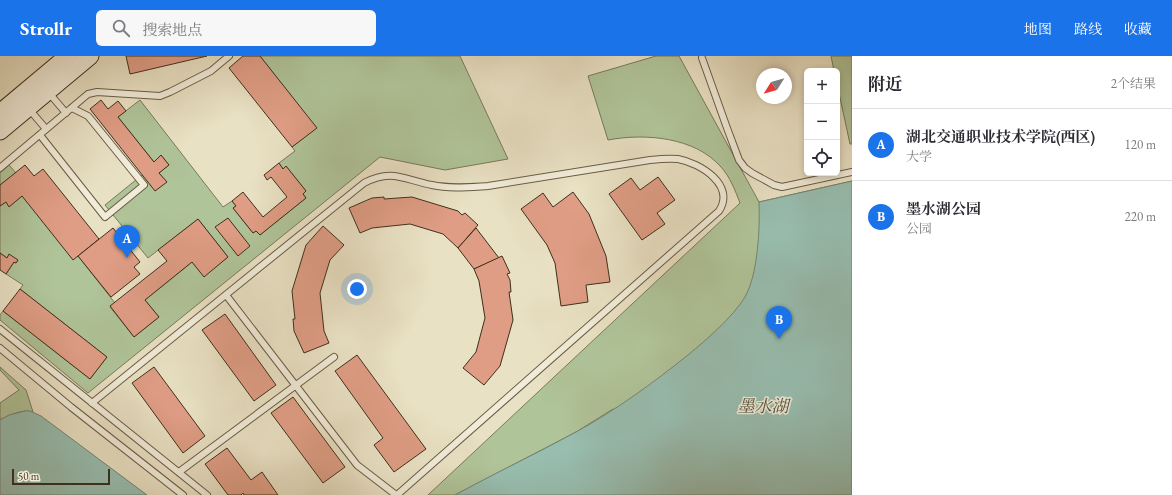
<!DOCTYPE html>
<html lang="zh">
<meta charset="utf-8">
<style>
body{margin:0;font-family:"EB Garamond","Noto Serif SC",serif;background:#f7f7f7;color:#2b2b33}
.controls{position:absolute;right:12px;top:12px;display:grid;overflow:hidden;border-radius:6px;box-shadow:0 2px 6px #0003}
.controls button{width:36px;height:36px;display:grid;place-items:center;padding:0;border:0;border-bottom:1px solid #e1e1e2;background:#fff;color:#2b2b33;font:20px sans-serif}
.compass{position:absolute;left:756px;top:12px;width:36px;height:36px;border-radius:50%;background:#fff;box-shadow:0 2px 6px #0003;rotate:233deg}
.scale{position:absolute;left:12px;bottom:10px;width:98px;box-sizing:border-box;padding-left:4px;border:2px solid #3f301b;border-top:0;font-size:11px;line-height:14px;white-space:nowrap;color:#3f301b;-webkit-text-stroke:3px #f1ecd9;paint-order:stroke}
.you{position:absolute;left:357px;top:233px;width:14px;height:14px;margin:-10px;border:3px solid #fff;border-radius:50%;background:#1a73e8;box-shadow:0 0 0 6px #1a73e833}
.badge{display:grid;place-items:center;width:26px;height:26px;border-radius:50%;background:#1a73e8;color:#fff;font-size:13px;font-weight:700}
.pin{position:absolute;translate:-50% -33px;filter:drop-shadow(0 1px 2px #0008)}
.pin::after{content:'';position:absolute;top:21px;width:14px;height:12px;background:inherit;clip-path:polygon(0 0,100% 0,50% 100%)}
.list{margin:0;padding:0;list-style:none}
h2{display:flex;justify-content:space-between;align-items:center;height:52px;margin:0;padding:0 16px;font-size:17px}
h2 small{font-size:13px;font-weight:400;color:#7c7c81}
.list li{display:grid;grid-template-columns:26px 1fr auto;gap:12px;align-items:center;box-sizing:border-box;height:72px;padding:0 16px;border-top:1px solid #e1e1e2}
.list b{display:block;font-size:15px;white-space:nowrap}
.list p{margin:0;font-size:13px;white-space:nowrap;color:#7c7c81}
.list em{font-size:13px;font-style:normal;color:#7c7c81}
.icon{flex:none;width:22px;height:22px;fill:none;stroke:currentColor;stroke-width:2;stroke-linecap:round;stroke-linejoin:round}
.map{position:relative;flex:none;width:852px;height:439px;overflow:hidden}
header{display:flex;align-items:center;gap:24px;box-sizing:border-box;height:56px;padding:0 20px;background:#1a73e8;color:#fff}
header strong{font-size:19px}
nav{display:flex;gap:22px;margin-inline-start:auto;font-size:14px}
.search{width:280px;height:36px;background:#f7f7f7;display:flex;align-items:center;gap:10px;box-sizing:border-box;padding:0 14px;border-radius:6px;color:#7c7c81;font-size:15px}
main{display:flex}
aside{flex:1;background:#fff}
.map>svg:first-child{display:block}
</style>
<header>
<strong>Strollr</strong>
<div class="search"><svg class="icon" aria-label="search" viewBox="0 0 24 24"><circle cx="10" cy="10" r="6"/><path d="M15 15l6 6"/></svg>搜索地点</div>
<nav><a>地图</a><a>路线</a><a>收藏</a></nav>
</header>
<main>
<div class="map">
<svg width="852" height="439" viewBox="0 0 852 439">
<rect width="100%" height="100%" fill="#e9e1c4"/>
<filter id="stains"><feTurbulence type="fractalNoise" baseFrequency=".005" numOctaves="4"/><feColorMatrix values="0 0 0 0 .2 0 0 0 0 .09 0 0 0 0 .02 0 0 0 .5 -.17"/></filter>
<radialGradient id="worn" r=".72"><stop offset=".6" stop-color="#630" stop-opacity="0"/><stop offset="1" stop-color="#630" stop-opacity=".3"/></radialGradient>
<g fill="#b0c499" stroke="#787a5a">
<path d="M260,0H460L508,103L445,114L380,101L88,337L0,264V259L3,255L90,323L107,301L20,233L23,229L6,218L14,206L16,207L18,204L9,199L7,202L0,197V150L6,146L10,150L22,140L78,200L115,247L110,251L134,281L159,261L145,244L192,206L204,220L228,201L198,163L148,202L105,149L142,119L166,126L159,117L169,109L161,99L154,106L118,61L140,44L223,151L232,145L236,150L233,152L253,177L256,175L260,179L306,142L303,138L306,135L286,110L283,113L279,107L295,95L292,91L316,72Z"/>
<path d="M656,0H679L759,146L852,125V439L613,353L576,376L455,439H428L740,147C735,134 730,121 721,111C695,81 645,77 608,84L588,20Z"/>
<path d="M831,0H852V88H850L837,28V15H834Z"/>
<path d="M9,109L16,117L0,129V117Z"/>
<path d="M0,311L26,334L33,356C22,353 10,359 0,364V347L19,334L0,314Z"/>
</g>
<g fill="#98beb0" stroke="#748574">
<path d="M852,125V439H455C495,417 536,398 576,376C616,354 653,327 688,299C707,283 732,262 745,241C758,218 760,172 759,146Z"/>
<path d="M25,355H30L41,360L147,439H0V364L9,359Z"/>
</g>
<g fill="#df9d85" stroke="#3f301b">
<path d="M126,0H207L130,18Z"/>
<path d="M243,0H260L317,72L292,91L229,12Z"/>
<path d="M101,44L108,53L118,45L126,55L118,61L154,106L161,99L169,109L159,117L167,126L155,135L90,53Z"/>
<path d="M279,107L283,113L286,110L306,135L303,138L306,142L260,179L256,175L253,177L233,152L236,150L232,145L243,136L263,161L287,141L271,121L267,124L264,119Z"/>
<path d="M25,109L34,120L43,113L99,183L73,204L22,140L9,151L6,146L0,150V129Z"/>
<path d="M658,121L675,144L657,157L665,168L642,184L609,138L631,122L640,134Z"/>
<path d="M573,136L589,158L606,200L610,226L586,229L588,246L561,250L555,207L547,189L521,153L543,137L553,151Z"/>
<path d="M384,141V143L412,141L458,155L462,159L465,157L478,169L458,192L443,178L410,168L372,172L360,177L349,152L372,142Z"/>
<path d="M228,162L250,190L238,200L215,171Z"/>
<path d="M198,163L228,201L204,221L192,206L145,244L159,261L134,281L110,250L167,205L158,194Z"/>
<path d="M323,170L344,189L330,204L320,237L324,275L329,287L304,297L294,275L293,263H295L292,235L306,189Z"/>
<path d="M113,172L140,206L134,211L140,218L111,241L78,200Z"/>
<path d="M476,172L499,202L474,213L458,192Z"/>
<path d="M0,197L7,202L9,198L18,204L16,207L14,206L6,218L0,214Z"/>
<path d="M502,200L510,217L507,218L510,224L511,236H509L513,264L500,310L484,329L463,312L476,296L485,262L479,225L474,213Z"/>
<path d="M20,233L107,301L90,323L3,255Z"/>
<path d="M225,258L276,329L254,345L202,274Z"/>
<path d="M357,299L426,393L394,416L374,389L383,382L335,315Z"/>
<path d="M154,311L205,380L183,397L132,327Z"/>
<path d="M293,341L345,411L323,427L271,357Z"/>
<path d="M227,392L251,424L262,416L278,439H244L243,437L241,439H228L205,408Z"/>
</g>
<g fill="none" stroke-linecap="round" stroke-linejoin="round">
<g stroke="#6a5c45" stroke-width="8">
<g id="service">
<path d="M702,2L727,72L739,104L745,112L752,117L774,129L782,131L852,116"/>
<path d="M49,37L66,57"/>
<path d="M29,53L46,73"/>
<path d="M40,79L105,161L144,129L88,60L72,52"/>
<path d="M0,112L88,38L97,36L160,40L170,36L211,15L229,0"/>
<path d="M226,239L357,409L396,439"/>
<path d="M0,273L207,439"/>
<path d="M0,292L71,351L183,439"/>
<path d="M92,347L364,127C392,112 405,124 432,129C450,133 470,131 488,130L650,104C659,103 669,102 678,103C700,107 736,129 719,155L397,439"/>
<path d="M179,416L334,301"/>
</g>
</g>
<g stroke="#3f301b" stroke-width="19">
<g id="secondary">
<path d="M0,57L68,0"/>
<path d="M0,75L90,0"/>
</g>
</g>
<use href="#service" stroke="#f1ecd9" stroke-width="6"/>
<use href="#secondary" stroke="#f1ecd9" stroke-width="17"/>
</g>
<g text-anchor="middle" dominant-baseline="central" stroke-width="3" stroke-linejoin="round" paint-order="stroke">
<g font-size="17" font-style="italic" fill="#555440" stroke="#f1ecd9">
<text x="763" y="350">墨水湖</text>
</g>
</g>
<rect width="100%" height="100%" filter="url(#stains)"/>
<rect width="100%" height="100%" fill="url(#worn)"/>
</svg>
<div class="controls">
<button>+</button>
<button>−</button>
<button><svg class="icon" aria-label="locate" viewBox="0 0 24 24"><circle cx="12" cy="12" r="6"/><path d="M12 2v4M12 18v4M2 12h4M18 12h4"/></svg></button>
</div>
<svg class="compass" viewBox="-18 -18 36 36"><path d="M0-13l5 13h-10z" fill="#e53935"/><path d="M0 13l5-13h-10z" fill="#7c7c81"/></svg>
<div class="scale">50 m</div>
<div class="you"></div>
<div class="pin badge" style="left:127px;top:202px">A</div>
<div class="pin badge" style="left:779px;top:283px">B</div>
</div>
<aside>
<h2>附近<small>2个结果</small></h2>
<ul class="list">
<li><span class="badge">A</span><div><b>湖北交通职业技术学院(西区)</b><p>大学</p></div><em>120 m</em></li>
<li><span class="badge">B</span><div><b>墨水湖公园</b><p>公园</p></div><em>220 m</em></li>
</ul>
</aside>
</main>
